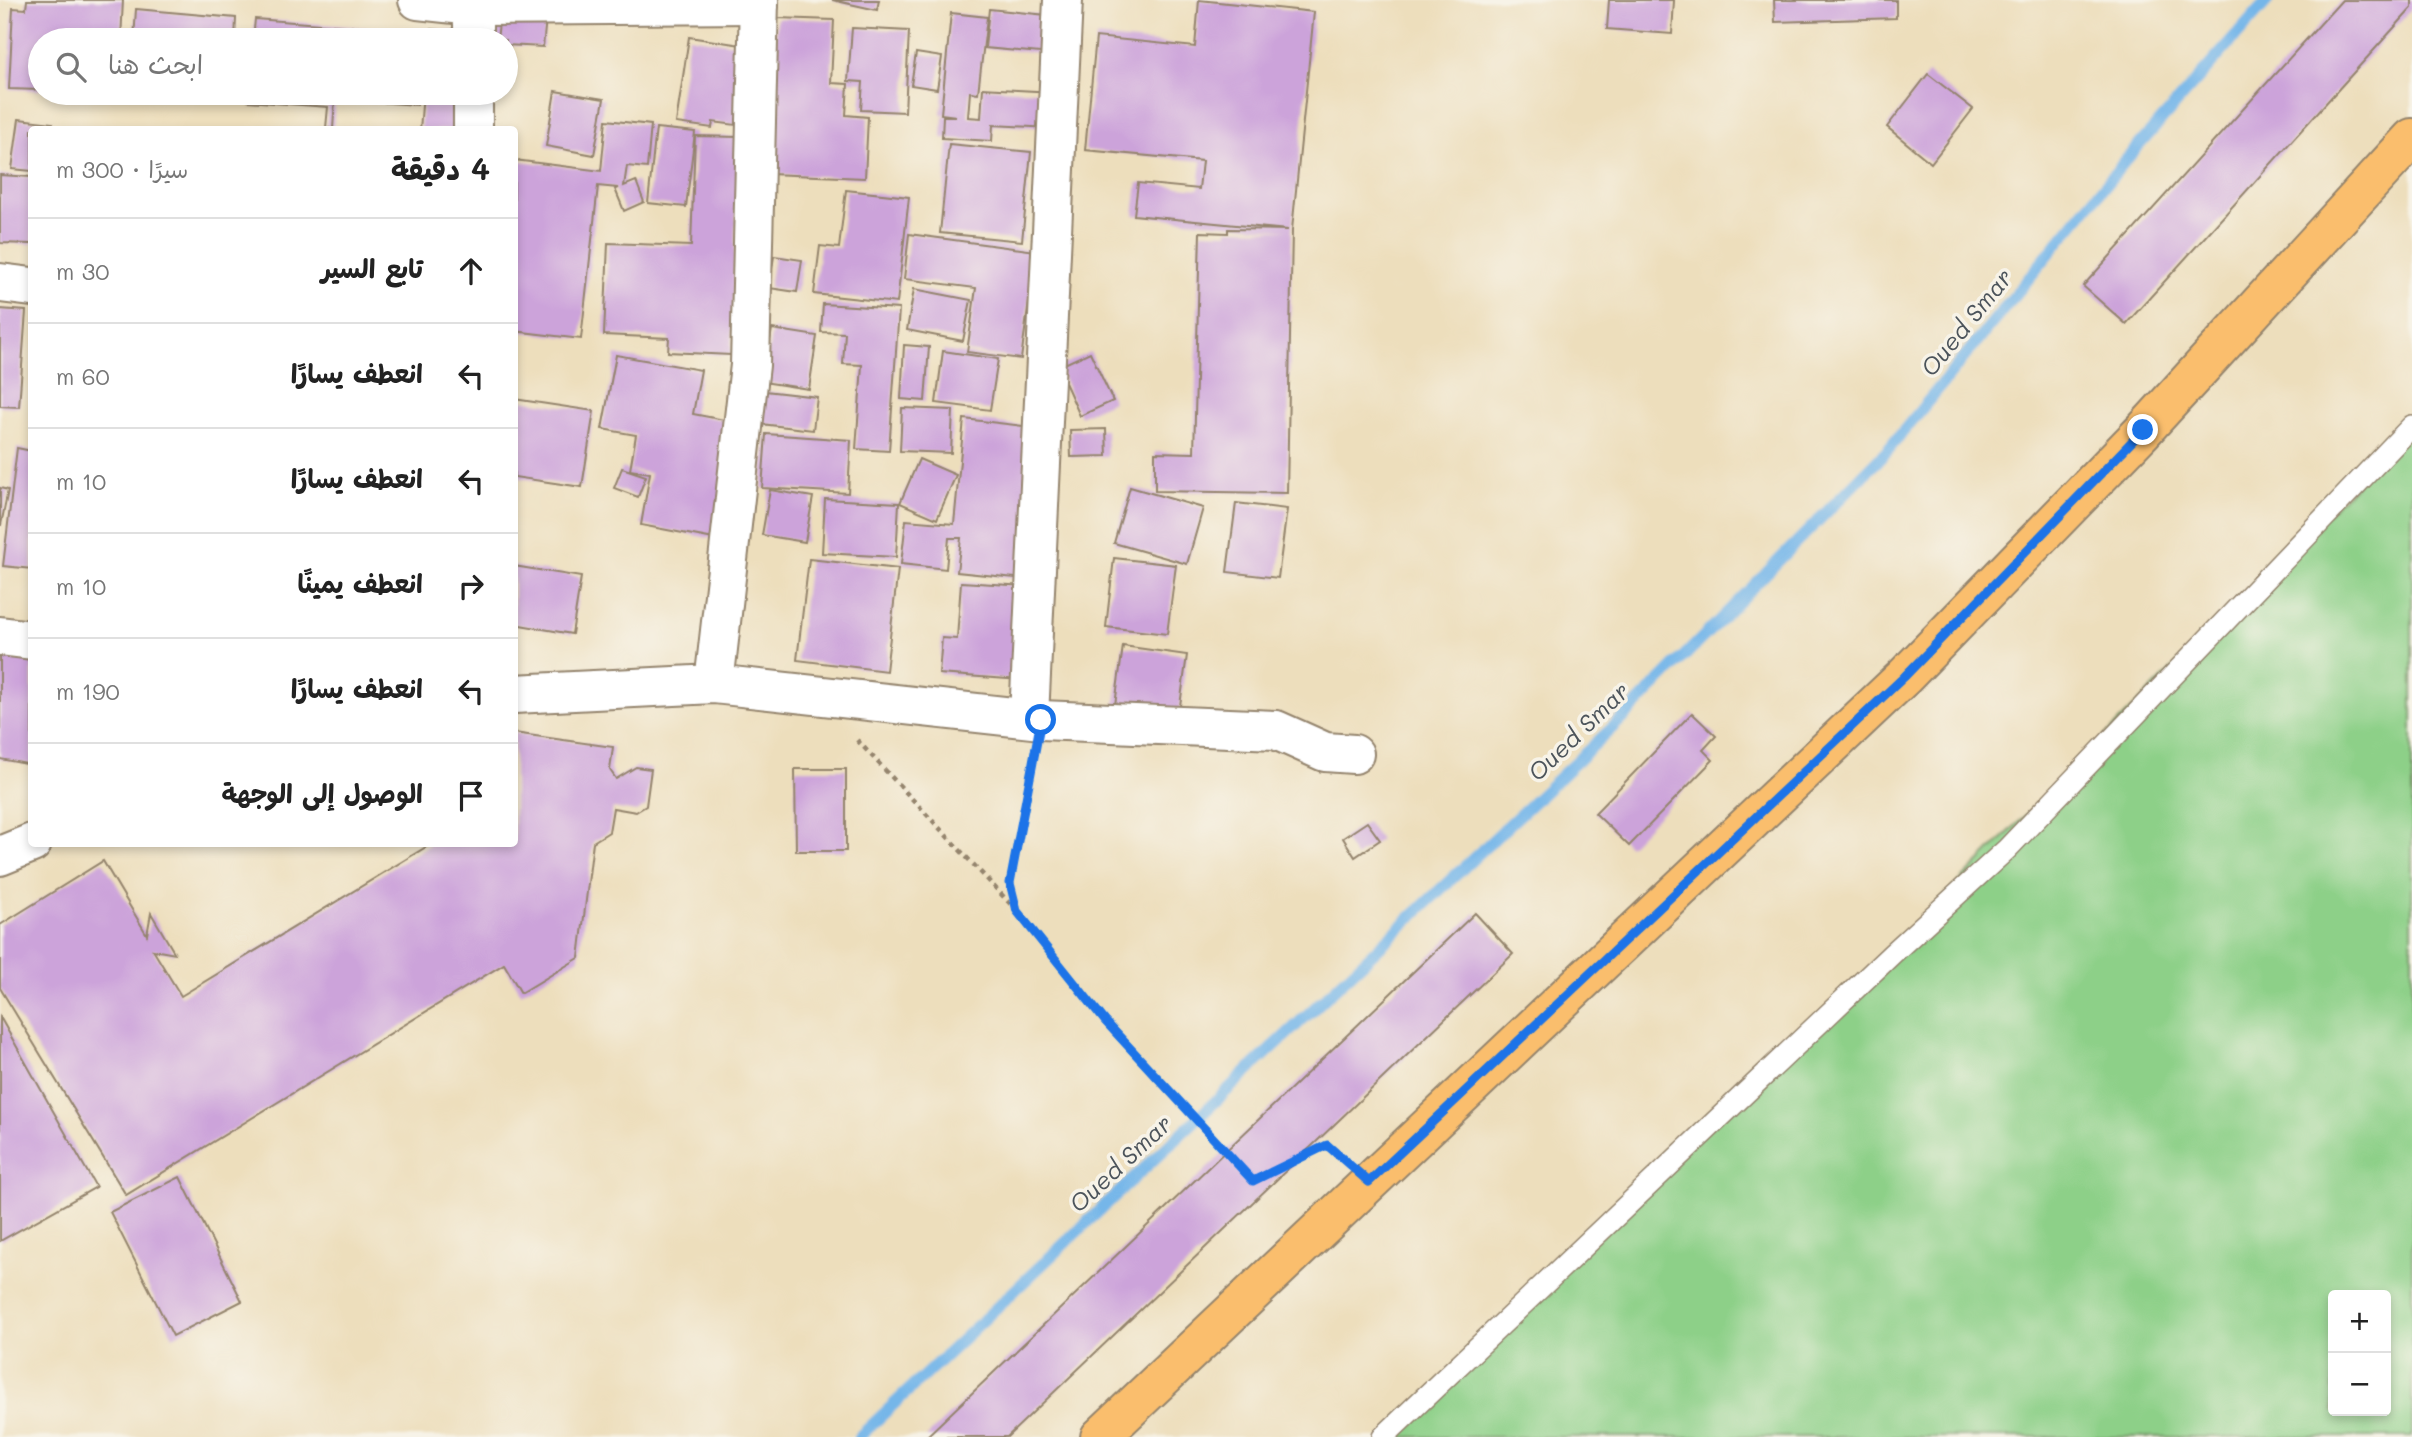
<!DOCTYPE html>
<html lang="ar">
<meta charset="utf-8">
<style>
body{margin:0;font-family:Mali,"Playpen Sans Arabic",sans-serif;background:#f2f2f2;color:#222;direction:rtl}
.controls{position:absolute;right:21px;bottom:21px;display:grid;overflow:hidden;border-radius:7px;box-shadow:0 4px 10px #0003}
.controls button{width:63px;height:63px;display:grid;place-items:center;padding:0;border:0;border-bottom:2px solid #e0e0e0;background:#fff;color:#222;font:35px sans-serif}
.stop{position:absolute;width:21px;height:21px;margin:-16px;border:5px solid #1a73e8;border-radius:50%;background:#fff}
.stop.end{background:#1a73e8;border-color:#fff;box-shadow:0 2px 7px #0008}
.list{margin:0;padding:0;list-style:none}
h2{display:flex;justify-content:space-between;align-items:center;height:91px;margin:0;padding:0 28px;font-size:30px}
h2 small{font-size:23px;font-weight:400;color:#767676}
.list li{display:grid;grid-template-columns:46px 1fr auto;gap:21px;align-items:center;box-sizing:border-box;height:105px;padding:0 28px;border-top:2px solid #e0e0e0}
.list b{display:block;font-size:26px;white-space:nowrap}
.list em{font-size:23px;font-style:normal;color:#767676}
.icon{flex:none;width:38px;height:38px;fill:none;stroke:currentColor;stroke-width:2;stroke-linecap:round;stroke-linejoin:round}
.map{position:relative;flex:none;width:2412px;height:1437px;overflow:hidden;direction:ltr}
.search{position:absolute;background:#fff;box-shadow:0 4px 10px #0003;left:28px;top:28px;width:490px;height:77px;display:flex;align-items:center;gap:18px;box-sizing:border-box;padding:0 24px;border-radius:38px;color:#767676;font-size:26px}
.panel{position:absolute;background:#fff;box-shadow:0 4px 10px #0003;left:28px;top:126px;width:490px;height:721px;border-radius:7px;direction:rtl}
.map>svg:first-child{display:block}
</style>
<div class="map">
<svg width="2412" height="1437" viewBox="0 0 2412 1437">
<rect width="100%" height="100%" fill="#f7f3e8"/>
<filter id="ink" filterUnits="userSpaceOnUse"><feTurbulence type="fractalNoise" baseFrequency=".0143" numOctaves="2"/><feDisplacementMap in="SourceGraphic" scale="14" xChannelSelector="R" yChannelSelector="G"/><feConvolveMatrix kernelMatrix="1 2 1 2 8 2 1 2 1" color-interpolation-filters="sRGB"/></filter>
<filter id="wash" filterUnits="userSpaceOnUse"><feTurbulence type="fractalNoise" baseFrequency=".00686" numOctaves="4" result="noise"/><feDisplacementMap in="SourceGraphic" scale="28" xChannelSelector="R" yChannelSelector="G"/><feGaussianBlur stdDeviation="1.57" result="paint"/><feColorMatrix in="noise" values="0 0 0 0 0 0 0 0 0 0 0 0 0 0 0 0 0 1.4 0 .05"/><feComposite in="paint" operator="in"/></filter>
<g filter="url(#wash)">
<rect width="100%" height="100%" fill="#eddebc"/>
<path fill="#8dd088" stroke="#647d53" stroke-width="2" fill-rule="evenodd" d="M2412,429V1437H1384L1893,948ZM2333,1295H2386V1411H2333Z"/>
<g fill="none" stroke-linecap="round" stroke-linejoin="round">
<path stroke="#75b6e9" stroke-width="12" d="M859,1437L1629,712L1888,450L2125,161L2268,0"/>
</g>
<g id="blocks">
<g fill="#cca3da">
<path d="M27,0H123L121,40H40V90L9,89L13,8L26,9Z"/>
<path d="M832,0H879L877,10Z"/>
<path d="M1199,0L1314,12L1292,230L1287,493L1155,491V452L1194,453L1200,232L1228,233V229L1288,230L1134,215L1138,183L1199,189L1202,161L1085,150L1096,37L1195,47Z"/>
<path d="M1609,0H1674L1672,34L1607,29Z"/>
<path d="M1774,0H1896V18L1775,22Z"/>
<path d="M2342,0H2412V8L2126,324L2083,286Z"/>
<path d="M136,9L236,18L235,40H134Z"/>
<path d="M989,9L1056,16L1051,54L985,48Z"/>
<path d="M951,13L987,17L978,93L970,92L968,117L981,118L983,88L1054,92L1052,128L993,125L992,141L942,138L943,116H956L941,114Z"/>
<path d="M500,14L546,18L543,47L506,45V40H497Z"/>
<path d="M777,18L834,20L831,83L848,84L846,115L868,117L865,178L770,174Z"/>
<path d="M255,19L422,32V40H253Z"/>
<path d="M852,28L909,31L905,112L861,110L863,82L848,81Z"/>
<path d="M428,29L466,32L465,40H427Z"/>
<path d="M689,37L748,46L736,125L713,122L712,128L676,123Z"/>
<path d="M916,53L942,57L937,89L911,85Z"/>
<path d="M1928,74L1973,109L1931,163L1887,127Z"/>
<path d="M555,91L604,99L594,155L546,146Z"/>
<path d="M249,93H418L417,105L335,99L333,129L326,128L328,107L248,101Z"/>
<path d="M423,93H461L458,130H420Z"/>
<path d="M19,119L53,123L52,130H32V171L12,169Z"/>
<path d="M606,120L651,125L647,168L627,166L624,186L636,181L644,202L624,211L615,189L618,188L598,186L581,339L514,331V160L601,171Z"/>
<path d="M656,128L695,132L686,207L648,203Z"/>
<path d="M695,136L739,137L731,355L668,352L669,338L604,335L608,243L691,246Z"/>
<path d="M949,144L1031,152L1022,241L940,233Z"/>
<path d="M0,175L32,177V244L0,243Z"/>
<path d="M846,190L909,197L897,303L814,294L820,246L839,248Z"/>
<path d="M909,234L1036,251L1021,359L967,352L976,288L904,279Z"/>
<path d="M774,256L802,260L797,292L769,288Z"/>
<path d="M914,289L971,300L963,341L907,330Z"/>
<path d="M823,304L899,309L889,451L856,449L862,365L843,364L845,333L821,332Z"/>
<path d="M0,309L26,311L19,407L0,406Z"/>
<path d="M772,329L817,336L809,389L763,382Z"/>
<path d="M904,345L929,347L925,401L901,399Z"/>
<path d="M943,351L998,359L990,410L936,403Z"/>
<path d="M1090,352L1113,401L1080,416L1058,367Z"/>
<path d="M616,355L701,370L693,414L735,422L714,539L641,525L650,473L630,470L636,435L602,429Z"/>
<path d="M765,391L817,397L813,430L761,424Z"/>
<path d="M514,399L594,411L582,487L514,477Z"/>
<path d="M902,408L953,410L951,453L900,451Z"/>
<path d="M964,419L1040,428L1025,579L957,572L961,538H949L946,569L901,564L906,520L954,524Z"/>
<path d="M1106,429L1107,456L1071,457L1070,430Z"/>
<path d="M766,434L851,440L848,493L762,488Z"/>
<path d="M17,448L32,451V569L3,566Z"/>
<path d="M919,459L956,475L937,519L900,503Z"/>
<path d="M622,468L646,476L638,497L614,488Z"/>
<path d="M1130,487L1203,508L1187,564L1114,543Z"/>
<path d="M0,488L8,490L1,525H0Z"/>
<path d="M770,490L813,497L805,542L762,535Z"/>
<path d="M825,499L899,503L896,557L822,553Z"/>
<path d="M1236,503L1287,509L1278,578L1227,572Z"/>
<path d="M1114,558L1176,565L1167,634L1106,627Z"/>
<path d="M809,559L898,569L886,671L797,660Z"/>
<path d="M514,566L581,577L572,634L514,624Z"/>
<path d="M961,582L1028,586L1021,680L939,674L942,638L957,639Z"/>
<path d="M1123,646L1187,655L1179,713L1115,705Z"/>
<path d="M0,650L32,656V765L0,759Z"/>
<path d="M1692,713L1716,736L1703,750L1713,760L1629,846L1595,813Z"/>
<path d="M514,733L613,747L610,770L616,779L636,767L651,769L646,806L636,812L613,808L609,832L593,842L579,958L521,993L504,964L126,1195L0,988V925L103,861L147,935L151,913L175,954L153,950L181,996L431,844H514Z"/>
<path d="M795,769H846V851H796Z"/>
<path d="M1367,822L1380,840L1355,857L1343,838Z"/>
<path d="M1475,913L1513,954L1007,1437H926Z"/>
<path d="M0,1017L96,1187L0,1241Z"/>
<path d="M180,1177L242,1301L173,1336L110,1212Z"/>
</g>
</g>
</g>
<g filter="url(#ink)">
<use href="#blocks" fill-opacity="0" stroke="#94846d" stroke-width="2"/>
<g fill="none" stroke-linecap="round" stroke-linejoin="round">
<g stroke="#94846d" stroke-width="24">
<path id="lane" d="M1383,1437L1893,953L2007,849L2412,426"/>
</g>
<g stroke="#94846d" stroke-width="42">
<g id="street">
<path d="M418,0L473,6L759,4"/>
<path d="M473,40V0"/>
<path d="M473,93V130"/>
<path d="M0,283L32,287"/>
<path d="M0,636L32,640"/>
<path d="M714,684L750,365L759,0"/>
<path d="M514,694L714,684L1041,720L1276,730L1325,752L1354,754"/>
<path d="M1029,717L1063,0"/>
<path d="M0,856L32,843"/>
</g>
</g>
<g stroke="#94846d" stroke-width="42">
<path id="primary" d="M1100,1437L1904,677L2143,431L2412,138"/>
</g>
<g stroke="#94846d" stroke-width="4.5" stroke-dasharray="5 5" stroke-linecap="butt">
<path d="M857,740L1016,910"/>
<path d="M1033,759L1010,882L1017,911L1105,1021L1253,1181L1327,1145L1341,1157"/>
</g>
<use href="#lane" stroke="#fff" stroke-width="21"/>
<use href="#street" stroke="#fff" stroke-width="38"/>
<use href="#primary" stroke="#fabe6d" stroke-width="38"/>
</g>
</g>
<g fill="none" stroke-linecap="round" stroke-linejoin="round" filter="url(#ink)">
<path stroke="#1a73e8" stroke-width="9" d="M1041,720L1010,883L1017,911L1105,1021L1253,1181L1327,1145L1369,1182L1904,677L2143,430"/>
</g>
<g text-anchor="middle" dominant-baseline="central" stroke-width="7" stroke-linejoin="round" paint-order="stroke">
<g font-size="24" font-style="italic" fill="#4c545b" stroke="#f7f3e8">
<text transform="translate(1966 322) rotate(-51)">Oued Smar</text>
<text transform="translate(1578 731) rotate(-44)">Oued Smar</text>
<text transform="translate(1120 1163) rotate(-43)">Oued Smar</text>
</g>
</g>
</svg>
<div class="controls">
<button>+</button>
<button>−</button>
</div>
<div class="stop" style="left:1041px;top:720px"></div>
<div class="stop end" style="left:2143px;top:430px"></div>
<div class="search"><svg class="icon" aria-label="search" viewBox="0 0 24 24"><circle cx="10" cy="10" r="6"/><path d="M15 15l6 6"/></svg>ابحث هنا</div>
<section class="panel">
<h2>4 دقيقة<small>سيرًا · 300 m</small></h2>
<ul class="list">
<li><svg class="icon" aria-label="ahead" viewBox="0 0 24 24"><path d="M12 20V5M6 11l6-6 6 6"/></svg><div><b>تابع السير</b></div><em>30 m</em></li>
<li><svg class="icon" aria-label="left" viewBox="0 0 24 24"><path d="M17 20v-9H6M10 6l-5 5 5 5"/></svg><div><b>انعطف يسارًا</b></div><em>60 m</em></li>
<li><svg class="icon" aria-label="left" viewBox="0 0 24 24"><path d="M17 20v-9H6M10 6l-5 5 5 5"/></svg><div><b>انعطف يسارًا</b></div><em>10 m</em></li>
<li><svg class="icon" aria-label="right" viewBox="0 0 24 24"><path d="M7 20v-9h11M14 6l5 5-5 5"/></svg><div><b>انعطف يمينًا</b></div><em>10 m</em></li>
<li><svg class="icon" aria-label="left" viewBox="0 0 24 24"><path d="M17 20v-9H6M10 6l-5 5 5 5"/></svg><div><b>انعطف يسارًا</b></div><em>190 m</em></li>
<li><svg class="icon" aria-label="arrive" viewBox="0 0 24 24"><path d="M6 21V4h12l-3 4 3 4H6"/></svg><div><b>الوصول إلى الوجهة</b></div></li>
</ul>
</section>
</div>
